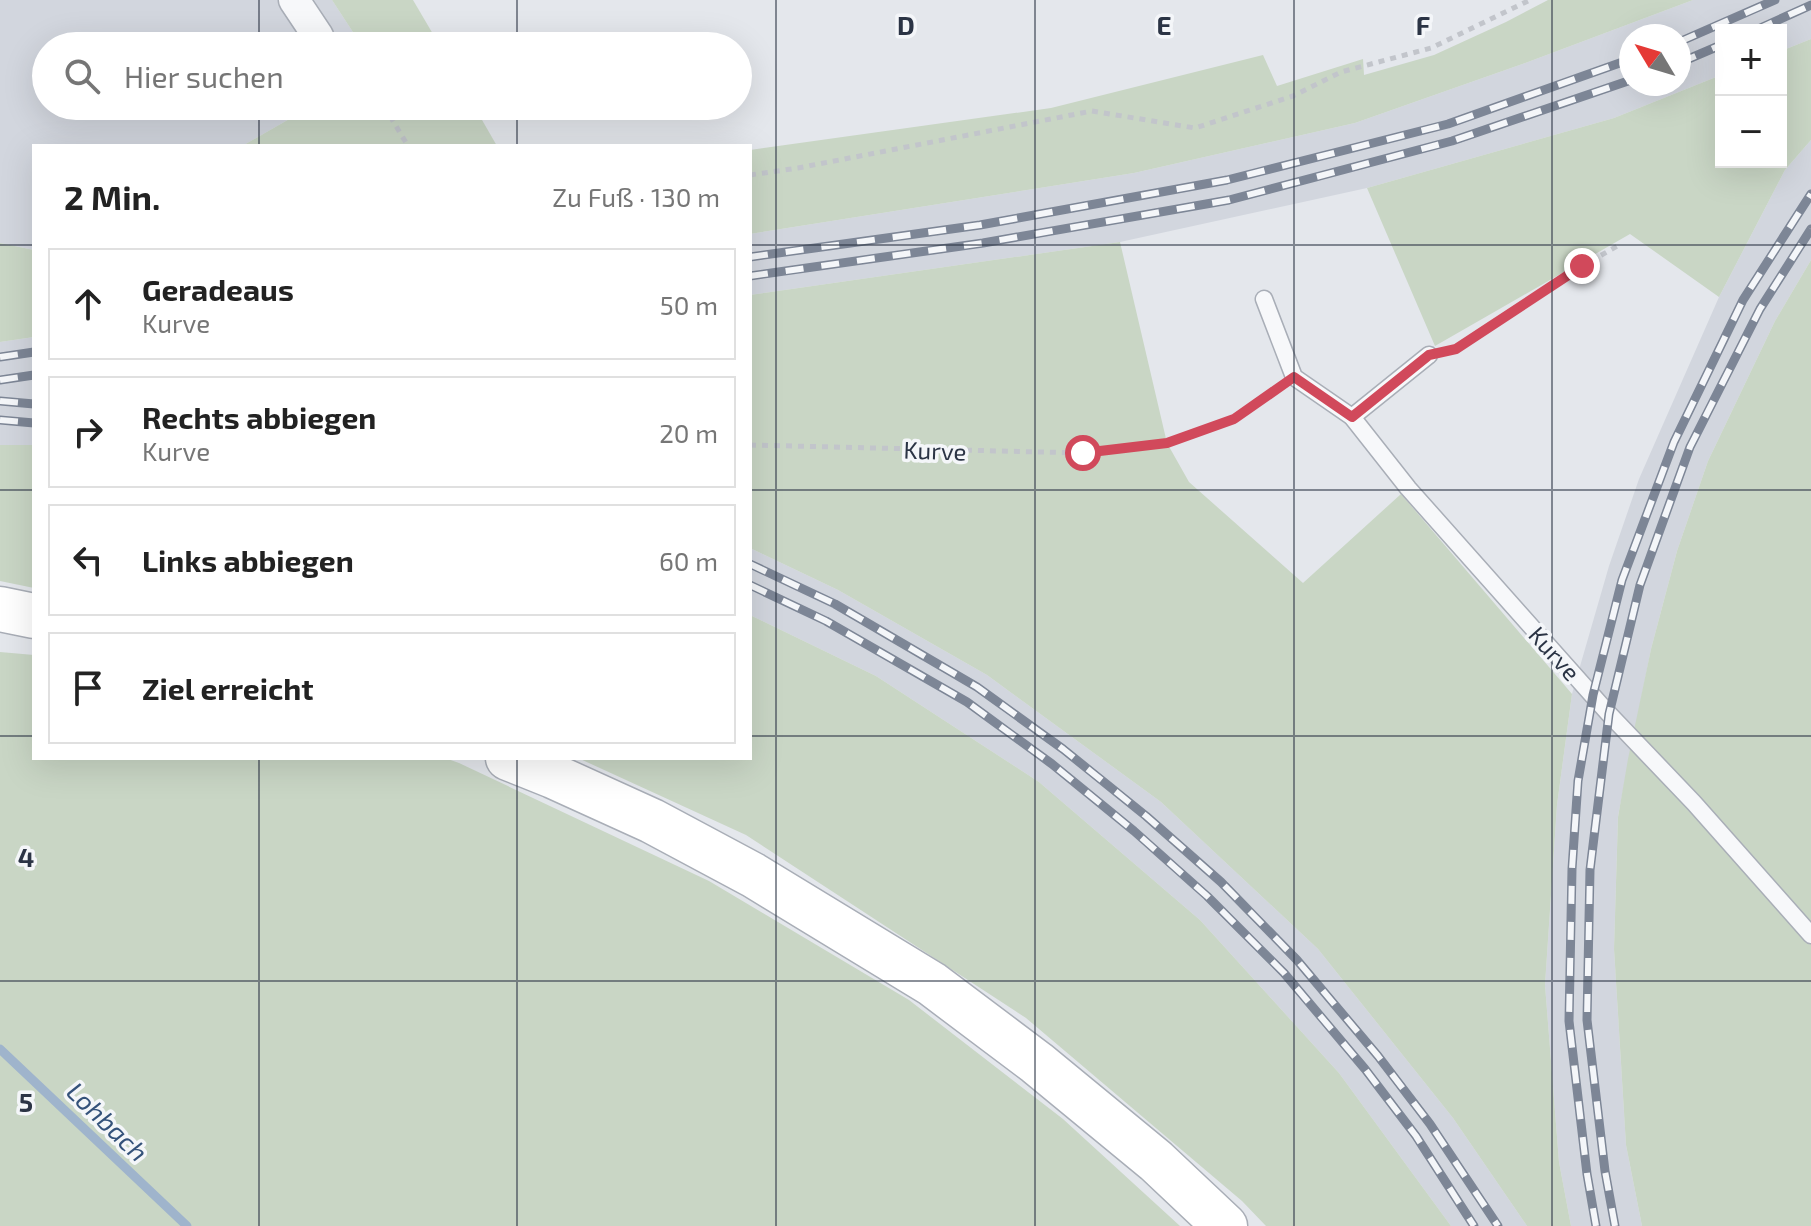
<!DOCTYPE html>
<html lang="de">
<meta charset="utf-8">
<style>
body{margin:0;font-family:"Exo 2",sans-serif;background:#f6f6f6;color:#222}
.controls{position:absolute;right:24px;top:24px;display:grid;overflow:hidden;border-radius:0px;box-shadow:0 8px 32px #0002}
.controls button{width:72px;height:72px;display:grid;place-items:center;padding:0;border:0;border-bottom:2px solid #e0e0e0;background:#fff;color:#222;font:40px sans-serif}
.compass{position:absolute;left:1619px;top:24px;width:72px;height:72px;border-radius:50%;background:#fff;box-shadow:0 8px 32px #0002;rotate:308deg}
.stop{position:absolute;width:24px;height:24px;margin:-18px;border:6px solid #d1495b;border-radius:50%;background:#fff}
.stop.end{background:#d1495b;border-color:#fff;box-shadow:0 2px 8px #0008}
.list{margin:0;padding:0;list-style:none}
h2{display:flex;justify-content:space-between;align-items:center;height:104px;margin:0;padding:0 32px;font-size:34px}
h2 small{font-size:26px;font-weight:400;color:#767676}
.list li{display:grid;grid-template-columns:52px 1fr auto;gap:24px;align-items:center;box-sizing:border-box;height:112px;margin:0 16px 16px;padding:0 16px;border:2px solid #e0e0e0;border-radius:0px}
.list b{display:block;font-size:30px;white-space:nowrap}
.list p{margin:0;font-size:26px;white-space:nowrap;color:#767676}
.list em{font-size:26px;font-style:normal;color:#767676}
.icon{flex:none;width:44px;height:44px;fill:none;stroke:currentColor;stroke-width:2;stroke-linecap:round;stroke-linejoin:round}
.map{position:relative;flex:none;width:1811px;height:1226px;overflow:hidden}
.search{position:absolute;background:#fff;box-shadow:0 8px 32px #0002;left:32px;top:32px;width:720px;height:88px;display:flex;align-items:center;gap:20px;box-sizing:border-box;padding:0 28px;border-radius:44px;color:#767676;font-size:30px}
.panel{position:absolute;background:#fff;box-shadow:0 8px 32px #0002;left:32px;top:144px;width:720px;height:616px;border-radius:0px}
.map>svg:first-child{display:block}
</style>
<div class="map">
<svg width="1811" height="1226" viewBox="0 0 1811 1226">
<rect width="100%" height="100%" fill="#e4e7ec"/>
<g fill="#d2d6de" fill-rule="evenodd">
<path d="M0,0H332L362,46H46V106H312L242,146H34V250L0,243Z"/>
<path d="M1693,0H1811V39L1781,51V30H1721V75L1614,118L1367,188L1120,242L750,295V234L1134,173L1355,123L1528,62ZM1631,36H1679V84H1631Z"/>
<path d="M1811,140V260L1775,321L1708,461L1677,551L1651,649L1618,816L1614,949L1626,1145L1642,1226H1571L1559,1162L1545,985L1557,805L1572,694L1609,566L1639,479L1719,297L1785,170Z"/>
<path d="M34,337V445H0V342Z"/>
<path d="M750,548L838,590L987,675L1161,802L1318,949L1453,1118L1527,1226H1451L1339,1073L1200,920L1039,782L876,676L750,615Z"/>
</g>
<g fill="#c9d6c5">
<path d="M332,0H413L440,46H362Z"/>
<path d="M1548,0H1693L1528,62L1355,123L1134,173L750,234V150L1051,108L1263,55L1277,86L1363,59L1364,75L1434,55L1506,22Z"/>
<path d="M1811,39V140L1785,170L1719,297L1630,234L1435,346L1367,188L1614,118L1721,75V162H1781V51Z"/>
<path d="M312,106H474L497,146H242Z"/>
<path d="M1120,242L1167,443L1189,482L1303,583L1401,494L1572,694L1557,805L1545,985L1559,1162L1571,1226H1527L1453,1118L1318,949L1161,802L987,675L838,590L750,548V295Z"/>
<path d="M0,243L34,250V337L0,342Z"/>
<path d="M1811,260V1226H1642L1626,1145L1614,949L1618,817L1628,759L1651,649L1677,551L1708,461L1775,321Z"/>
<path d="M0,445H34V588L0,581Z"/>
<path d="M750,615L876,676L1039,782L1200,920L1339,1073L1451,1226H1266L1242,1201L1026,1018L746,835L578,758H750Z"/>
<path d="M0,652L34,655V758H445L459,763L709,881L909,1000L1063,1119L1180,1226H0Z"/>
</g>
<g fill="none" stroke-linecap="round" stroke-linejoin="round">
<path stroke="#9fb4cc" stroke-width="9" d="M0,1049L187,1226"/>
<g stroke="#a9aeb7" stroke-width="19">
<g id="lane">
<path d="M1264,299L1294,377L1352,417L1408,488L1609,714L1694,803L1811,935"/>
<path d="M1352,417L1429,355"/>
</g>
</g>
<g stroke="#a9aeb7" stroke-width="33">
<path id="street" d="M294,0L318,36"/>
</g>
<g stroke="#a9aeb7" stroke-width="47">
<g id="secondary">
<path d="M0,609L34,616"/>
<path d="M508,758L553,776L652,821L753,875L932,984L1037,1063L1156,1161L1225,1226"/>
</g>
</g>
<g stroke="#c2c5cb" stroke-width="5" stroke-dasharray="6 6" stroke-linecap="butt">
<path d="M384,106L408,146"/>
<path d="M750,175L798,168L1092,111L1195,128L1293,96L1341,72L1431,48L1530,0"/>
<path d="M1449,351L1456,349L1582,266L1621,244"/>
<path d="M750,445L1083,453L1167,443L1234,419L1275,390"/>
</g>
<use href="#lane" stroke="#f7f8fa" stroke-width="16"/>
<use href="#street" stroke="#f7f8fa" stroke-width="30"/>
<use href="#secondary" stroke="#fff" stroke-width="44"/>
<g stroke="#7d8696" stroke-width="9">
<g id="rail">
<path d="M1756,30L1811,5"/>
<path d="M1679,42L1775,0"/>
<path d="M1679,63L1721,45"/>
<path d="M750,257L980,225L1227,180L1448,124L1631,59"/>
<path d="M750,276L983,243L1229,200L1452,141L1631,80"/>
<path d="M0,357L34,352"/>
<path d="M0,380L34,375"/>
<path d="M0,401L34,404"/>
<path d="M0,420L34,423"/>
<path d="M750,564L835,604L977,687L1063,749L1146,816L1221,882L1297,960L1378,1056L1430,1124L1498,1226"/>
<path d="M750,585L826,621L967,702L1052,764L1134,831L1207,896L1284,973L1365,1069L1416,1136L1474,1226"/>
<path d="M1596,1226L1587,1174L1569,1021L1572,869L1578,781L1593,695L1622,580L1674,442L1743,300L1811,194"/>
<path d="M1615,1226L1605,1171L1587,1020L1590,870L1609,714L1640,585L1690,447L1760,309L1811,229"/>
</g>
</g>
<use href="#rail" stroke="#f4f6f9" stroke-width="6" stroke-dasharray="18" stroke-linecap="butt"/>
</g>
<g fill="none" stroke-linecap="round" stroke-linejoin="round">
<path stroke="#d1495b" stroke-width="10" d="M1083,453L1167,443L1234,419L1294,377L1352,417L1429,355L1456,349L1582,266"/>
</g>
<path fill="none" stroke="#2b3445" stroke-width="2" stroke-opacity="0.55" d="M259,0V46M517,0V46M776,0V1226M1035,0V1226M1294,0V1226M1552,0V1226M259,106V146M517,106V146M0,245H34M750,245H1811M0,490H34M750,490H1811M0,736H34M750,736H1811M259,758V1226M517,758V1226M0,981H1811"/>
<g text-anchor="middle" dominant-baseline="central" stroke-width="7" stroke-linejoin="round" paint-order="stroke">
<g font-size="24" fill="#2b3445" stroke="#f4f6f9">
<text transform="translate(935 450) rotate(2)">Kurve</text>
<text transform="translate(1555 653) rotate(48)">Kurve</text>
</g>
<g font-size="26" font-style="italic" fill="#34527a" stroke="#f4f6f9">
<text transform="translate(108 1121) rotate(44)">Lohbach</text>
</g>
</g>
<g font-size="26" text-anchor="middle" font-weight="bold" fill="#2b3445" stroke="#f4f6f9" stroke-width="7" stroke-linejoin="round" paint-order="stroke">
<text x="906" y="35">D</text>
<text x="1164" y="35">E</text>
<text x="1423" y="35">F</text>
<text x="26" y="867">4</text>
<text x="26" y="1112">5</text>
</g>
</svg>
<div class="controls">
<button>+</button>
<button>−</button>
</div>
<svg class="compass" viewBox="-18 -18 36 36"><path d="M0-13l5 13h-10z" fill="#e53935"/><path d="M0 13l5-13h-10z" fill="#767676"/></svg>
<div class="stop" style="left:1083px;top:453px"></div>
<div class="stop end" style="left:1582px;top:266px"></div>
<div class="search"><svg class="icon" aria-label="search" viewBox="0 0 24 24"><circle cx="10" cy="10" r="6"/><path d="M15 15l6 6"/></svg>Hier suchen</div>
<section class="panel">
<h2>2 Min.<small>Zu Fuß · 130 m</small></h2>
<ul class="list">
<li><svg class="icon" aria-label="ahead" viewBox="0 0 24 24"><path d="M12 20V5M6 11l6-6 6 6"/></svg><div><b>Geradeaus</b><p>Kurve</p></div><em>50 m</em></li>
<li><svg class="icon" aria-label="right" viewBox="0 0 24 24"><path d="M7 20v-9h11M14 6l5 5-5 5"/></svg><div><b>Rechts abbiegen</b><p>Kurve</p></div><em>20 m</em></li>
<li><svg class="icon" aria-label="left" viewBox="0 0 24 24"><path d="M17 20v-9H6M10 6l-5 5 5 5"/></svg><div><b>Links abbiegen</b></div><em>60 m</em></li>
<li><svg class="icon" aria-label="arrive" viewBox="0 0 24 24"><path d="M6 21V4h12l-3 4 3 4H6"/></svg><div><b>Ziel erreicht</b></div></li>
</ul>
</section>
</div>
